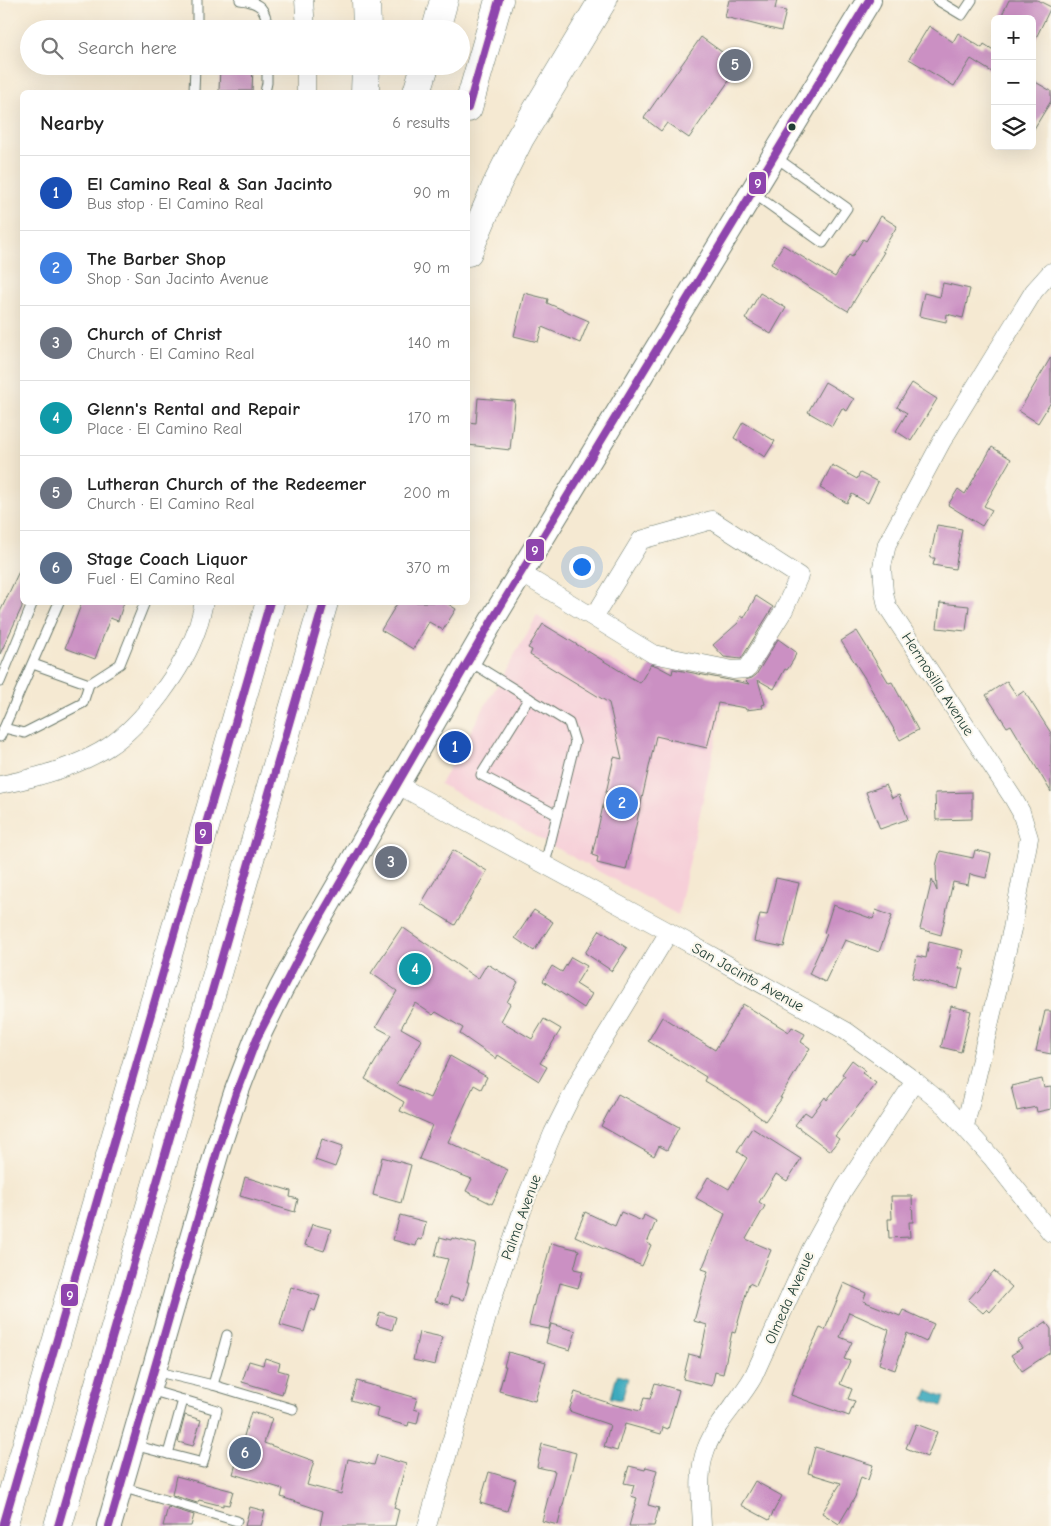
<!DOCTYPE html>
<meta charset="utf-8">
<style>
body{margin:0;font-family:"Comic Neue",sans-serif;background:#f6f6f6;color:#222}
.controls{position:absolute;right:15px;top:15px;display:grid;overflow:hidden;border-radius:8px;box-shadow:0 5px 20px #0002}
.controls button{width:45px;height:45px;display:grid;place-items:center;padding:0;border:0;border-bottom:1px solid #e0e0e0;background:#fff;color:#222;font:25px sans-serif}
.you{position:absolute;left:581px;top:566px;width:18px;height:18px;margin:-12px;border:4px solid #fff;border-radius:50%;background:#1a73e8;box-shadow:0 0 0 8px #1a73e833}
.badge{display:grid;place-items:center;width:32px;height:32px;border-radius:50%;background:#2563eb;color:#fff;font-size:16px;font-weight:700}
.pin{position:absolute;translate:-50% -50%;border:2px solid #fff;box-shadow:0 1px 5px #0006}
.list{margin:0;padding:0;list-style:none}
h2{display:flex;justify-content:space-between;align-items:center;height:65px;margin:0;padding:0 20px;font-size:21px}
h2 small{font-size:16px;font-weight:400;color:#767676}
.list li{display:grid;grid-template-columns:32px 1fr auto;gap:15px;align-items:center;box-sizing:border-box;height:75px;padding:0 20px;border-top:1px solid #e0e0e0}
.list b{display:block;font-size:19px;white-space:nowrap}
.list p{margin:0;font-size:16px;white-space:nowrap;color:#767676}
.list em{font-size:16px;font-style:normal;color:#767676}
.icon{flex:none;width:28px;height:28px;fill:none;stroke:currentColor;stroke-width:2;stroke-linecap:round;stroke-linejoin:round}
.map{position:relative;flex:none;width:1051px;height:1526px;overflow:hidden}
.search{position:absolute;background:#fff;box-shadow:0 5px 20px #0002;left:20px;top:20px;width:450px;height:55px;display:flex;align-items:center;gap:12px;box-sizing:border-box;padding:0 18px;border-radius:28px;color:#767676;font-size:19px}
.panel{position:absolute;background:#fff;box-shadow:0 5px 20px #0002;left:20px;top:90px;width:450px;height:515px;border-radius:8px}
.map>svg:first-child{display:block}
</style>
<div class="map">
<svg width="1051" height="1526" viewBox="0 0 1051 1526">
<rect width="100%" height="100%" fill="#fbf7ec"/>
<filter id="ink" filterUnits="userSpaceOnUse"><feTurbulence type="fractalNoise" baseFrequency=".02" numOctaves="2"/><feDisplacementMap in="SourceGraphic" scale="10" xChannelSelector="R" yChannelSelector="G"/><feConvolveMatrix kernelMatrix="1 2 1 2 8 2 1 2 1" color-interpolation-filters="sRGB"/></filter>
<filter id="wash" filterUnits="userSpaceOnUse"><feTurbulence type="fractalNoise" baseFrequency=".0096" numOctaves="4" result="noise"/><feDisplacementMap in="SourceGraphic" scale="20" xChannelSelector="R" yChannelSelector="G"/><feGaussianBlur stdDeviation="1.12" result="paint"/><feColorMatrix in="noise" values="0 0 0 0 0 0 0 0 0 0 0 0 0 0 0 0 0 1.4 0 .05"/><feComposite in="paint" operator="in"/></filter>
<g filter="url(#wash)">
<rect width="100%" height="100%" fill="#f5e9d2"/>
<path fill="#f6cfd8" d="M537,616L660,690L723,706L678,915L440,784Z"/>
<g fill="#3eaabe" stroke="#2e7479">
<path d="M617,1375L628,1378L622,1400L611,1398Z"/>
<path d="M928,1390L945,1397L942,1406L924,1399Z"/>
</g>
<g id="blocks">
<g fill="#cb90c3">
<path d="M729,0H777L775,9L786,11L781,31L725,17Z"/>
<path d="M1009,0H1037L1051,7L1032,46V19H1000Z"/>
<path d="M929,26L953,42L958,33L982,48L984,44L995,51V74L971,59L954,86L909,59Z"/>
<path d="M701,37L740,65L689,138L667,123L661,131L644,118Z"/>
<path d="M220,66H253L252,91H219Z"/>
<path d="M1032,80L1051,91V101L1032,132Z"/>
<path d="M881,216L897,226L882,251L884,252L848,311L771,264L783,245L835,277L849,255L852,257L863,239L866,241Z"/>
<path d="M943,283L970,289L963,318L947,314L946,322L919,316L924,293L940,297Z"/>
<path d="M524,293L548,299L547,303L589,321L580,343L542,327L538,342L514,336Z"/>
<path d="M760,293L786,308L771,334L745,319Z"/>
<path d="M1051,357V402L1038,423L1019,411Z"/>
<path d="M825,382L854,399L847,411L842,408L832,426L808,412Z"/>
<path d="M912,383L937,399L911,441L896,431L907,413L897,407Z"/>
<path d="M478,398L515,401L510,450L468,445V422L476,423Z"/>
<path d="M743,422L775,441L765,457L734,438Z"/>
<path d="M992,447L1011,459L984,506L992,510L982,526L948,505L958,489L965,494Z"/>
<path d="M832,465L857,479L860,473L878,482L868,503L852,494L847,503L820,488Z"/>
<path d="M937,525L962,529L955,569L933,565L935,558H930Z"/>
<path d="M22,565V607L0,654V612Z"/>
<path d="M756,596L773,607L741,659L724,657L713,645L738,623L741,616L744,618Z"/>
<path d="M82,602H124L118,621L110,618L95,659L65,648Z"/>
<path d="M398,602H445L456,609L443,630L429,622L413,649L381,630Z"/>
<path d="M940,603L969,606L966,631L937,628Z"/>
<path d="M543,624L640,683L651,664L657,666L672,674L673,669L749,684L745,680L752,678L756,675L778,639L796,652L794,659L787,670L785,669L774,689L758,680L765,704L762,705L763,708L746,710L745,708L718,703L707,748L656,736L626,870L597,863L598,857L592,855L614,757L622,759L609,703L530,655L532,650L528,648Z"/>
<path d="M857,631L889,683L892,682L918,730L900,740L866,680L841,641Z"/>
<path d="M1007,681L1017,696L1024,691L1051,733V792L1011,725L1007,727L986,695Z"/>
<path d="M886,785L892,798L899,795L908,819L880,829L866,792Z"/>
<path d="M972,792V819L936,820L935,793Z"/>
<path d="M453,850L487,871L455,925L421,904Z"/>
<path d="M975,850L991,854L986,878L970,874L968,885L953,882L941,935L920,929L932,880L937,891L936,866L940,851L973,858Z"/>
<path d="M776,878L799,883L784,947L754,941L760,914L767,915Z"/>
<path d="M833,905L873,919L876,910L892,916L879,952L845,940L825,982L809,974L827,934L824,933Z"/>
<path d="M534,910L553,922L534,951L515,938Z"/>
<path d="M402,927L478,979L487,964L518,982L507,1002L510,1004L501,1021L532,1039L544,1019L561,1029L540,1063L547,1067L539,1081L498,1055L496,1059L460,1034L463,1028L436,1012L433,1015L415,1003L401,1028L422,1040L397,1084L430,1098L450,1056L487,1077L481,1089L474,1085L448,1142L508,1170L492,1204L466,1191L472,1179L419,1159L432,1125L400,1111L404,1102L365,1079L391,1035L376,1027L397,991L371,973Z"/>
<path d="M600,930L627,948L612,971L585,953Z"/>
<path d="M929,942L963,950L959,968H963L958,989L912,978L917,956L926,958Z"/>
<path d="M571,957L587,966L576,984L592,994L584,1008L543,981L552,966L562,972Z"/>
<path d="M743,1004L789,1032L792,1027L805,1034L801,1042L810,1048L780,1098H782L765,1121L739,1102L704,1081L706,1077L648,1041L662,1017L715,1050Z"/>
<path d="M951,1006L971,1011L961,1052L941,1047Z"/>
<path d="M1045,1011H1051V1054L1036,1051Z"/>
<path d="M852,1060L865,1070L862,1073L876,1083L835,1136L839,1139L830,1151L795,1125L805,1112L811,1116L825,1097L827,1100L845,1076L842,1074Z"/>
<path d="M1042,1079L1044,1088L1051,1087V1109L1037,1112L1036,1107L1017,1111L1011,1086Z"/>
<path d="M618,1094L679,1127L667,1150L659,1146L654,1156L601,1126Z"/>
<path d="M752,1128L801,1159L787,1181L776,1174L759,1202L765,1206L746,1239L771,1250L756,1286L749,1283L735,1333L732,1332L723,1374L715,1372L712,1386L683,1379L689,1354L700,1357L707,1325L694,1321L708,1271L702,1269L725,1214L696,1198L708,1177L729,1189L747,1158L737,1151Z"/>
<path d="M322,1139L343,1146L335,1167L315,1160Z"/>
<path d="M382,1157L411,1165L401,1203L373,1195Z"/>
<path d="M245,1177L291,1191L290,1197L298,1199L295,1212L240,1196Z"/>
<path d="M891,1196H912L913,1222H909L910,1237L889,1238L888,1219H892Z"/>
<path d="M585,1212L615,1226L621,1212L642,1221L644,1215L656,1221L647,1243L651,1245L642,1266L575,1236Z"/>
<path d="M400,1215L426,1222L422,1240L418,1239L416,1246L393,1240Z"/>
<path d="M312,1224L331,1229L324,1251L305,1245Z"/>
<path d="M440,1237L451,1240L452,1238L476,1244L467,1282H469L464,1300L451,1296L449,1305L435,1301L448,1259L435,1256Z"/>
<path d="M551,1243L579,1250L574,1269L583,1271L578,1288L560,1283L549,1329L529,1325L536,1295H537Z"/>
<path d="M994,1271L1012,1287L990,1312L987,1309L983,1313L968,1300Z"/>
<path d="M844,1283L866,1293L863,1301L900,1316L903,1310L934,1324L926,1342L907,1333L895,1370L879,1364L889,1330L849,1312L840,1337L852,1342L844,1359L850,1361L840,1384L852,1389L848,1399L855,1401L849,1416L791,1395L800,1370L820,1328L825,1330Z"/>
<path d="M291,1287L320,1296L315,1311L311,1309L304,1332L280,1325Z"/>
<path d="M380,1312L396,1317L392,1330L376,1325Z"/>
<path d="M1046,1322L1051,1329V1352L1022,1371L1011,1355L1022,1348L1017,1341Z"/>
<path d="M551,1324L576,1331L570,1350L546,1343Z"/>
<path d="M419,1332L442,1337L435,1365L413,1360Z"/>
<path d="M508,1352L546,1362L535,1401L499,1391L506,1366H504Z"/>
<path d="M265,1358L280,1363L278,1370L288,1373L282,1394L242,1382L249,1361L263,1365Z"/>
<path d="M357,1381L417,1398L414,1409L420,1411L417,1424L409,1422L408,1426L376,1417L378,1408L351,1400Z"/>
<path d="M655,1383L679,1390L668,1429L663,1427L661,1434L625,1424L617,1451L604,1447L610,1425L569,1411L575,1392L615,1405L640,1411L644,1398L650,1399Z"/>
<path d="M251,1412L272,1418L264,1443L314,1461L307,1485L341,1494L348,1459L374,1465L377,1455L406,1464L394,1508L399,1510L395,1526H320L323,1511L281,1497L283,1489L233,1474Z"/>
<path d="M185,1415L201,1420L193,1446L178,1442Z"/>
<path d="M916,1424L937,1432L927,1457L906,1448Z"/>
<path d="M542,1444L576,1453L558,1525L542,1521L555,1471L537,1467Z"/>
<path d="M815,1447L873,1465L868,1480L861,1477L855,1497L839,1524L822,1513L841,1483L808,1473Z"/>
<path d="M629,1466L645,1470L646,1467L657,1470L648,1505L659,1508L654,1526H629L637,1498L631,1496L634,1485L624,1483Z"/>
<path d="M489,1472L516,1480L507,1511L480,1503Z"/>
<path d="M176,1476L233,1491L229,1505L223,1504V1506L199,1500L197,1503L172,1495Z"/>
<path d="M755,1481L782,1496L769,1520L741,1505Z"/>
<path d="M168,1507L194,1515L191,1526H163Z"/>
<path d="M250,1507L265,1511L261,1526H245Z"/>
</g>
</g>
</g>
<g filter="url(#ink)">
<use href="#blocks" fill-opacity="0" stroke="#6a796b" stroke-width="1"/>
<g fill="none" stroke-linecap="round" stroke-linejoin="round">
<g stroke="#6a796b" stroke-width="11">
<g id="service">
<path d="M240,0C260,2 267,9 267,29"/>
<path d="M937,0L962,15L972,0"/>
<path d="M197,29V0"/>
<path d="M194,92L195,66"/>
<path d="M265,92L267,83V66"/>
<path d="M753,193L823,243L847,208L774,156"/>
<path d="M469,661L569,723L575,742L545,864"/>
<path d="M33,664L89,684L120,664L145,602"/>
<path d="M0,682L33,602"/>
<path d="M529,698L481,775L557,815"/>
<path d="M4,728L24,733L83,703L89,684"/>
<path d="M0,737L59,602"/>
<path d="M154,1371L213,1385L293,1409"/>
<path d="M213,1385L227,1335"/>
<path d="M133,1445L203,1463L217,1410L150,1390"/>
<path d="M168,1454L183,1400"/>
<path d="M121,1487L237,1521"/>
</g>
</g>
<g stroke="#6a796b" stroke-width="19">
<g id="minor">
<path d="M304,0L306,29"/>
<path d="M306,92V66"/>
<path d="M521,573L653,654L733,670L747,669L784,610L799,576L712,520L641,540L594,617"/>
<path d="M396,784L669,932L846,1031L915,1081L945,1106L992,1158L1051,1233"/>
<path d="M0,785C36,778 77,767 108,747C143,724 184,668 197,629C200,620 202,611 204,602"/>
<path d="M965,1126L1012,929L1029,838L1021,812L1013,798L887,606L884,592L882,567L887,544L942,441L1034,291L1051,272"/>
<path d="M427,1526L491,1303L527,1196L553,1133L582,1075L669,932"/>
<path d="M702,1526C701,1501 697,1473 706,1449C716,1422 739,1402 753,1377L811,1249L844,1189L915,1081"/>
</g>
</g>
<g stroke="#6a796b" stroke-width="26">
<path id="secondary" d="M109,1526L218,1148L236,1093L257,1038L281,989L314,928L491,622L869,0"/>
</g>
<g stroke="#6a796b" stroke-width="29">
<g id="motorway">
<path d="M366,0L367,29"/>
<path d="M436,29L444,0"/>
<path d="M365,92L366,66"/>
<path d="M417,92L425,66"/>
<path d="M468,108L499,0"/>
<path d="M468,252L497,184L520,138L603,0"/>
<path d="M3,1526L270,602"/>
<path d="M58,1526L324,602"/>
</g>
</g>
<use href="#service" stroke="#fff" stroke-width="9"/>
<use href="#minor" stroke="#fff" stroke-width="18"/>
<use href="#secondary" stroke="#fff" stroke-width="24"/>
<use href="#motorway" stroke="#fff" stroke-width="28"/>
<g stroke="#fbf7ec" stroke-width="11">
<g id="bus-1">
<path d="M468,108L499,0"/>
<path d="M3,1526L270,602"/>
<path d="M58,1526L324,602"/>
<path d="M109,1526L218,1148L236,1093L257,1038L314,928L491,622L869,0"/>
</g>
</g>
<use href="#bus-1" stroke="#8e44ad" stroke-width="8"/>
</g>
</g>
<circle fill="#1f3d34" stroke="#fbf7ec" stroke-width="2" cx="792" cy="127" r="4.5"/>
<g text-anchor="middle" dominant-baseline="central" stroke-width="4.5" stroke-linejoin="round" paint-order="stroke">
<g font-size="15" fill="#1f3d34" stroke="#fbf7ec">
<text transform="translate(938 684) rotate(57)">Hermosilla Avenue</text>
<text transform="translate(748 977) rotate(29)">San Jacinto Avenue</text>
<text transform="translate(521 1217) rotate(-70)">Palma Avenue</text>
<text transform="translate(789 1298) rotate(-66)">Olmeda Avenue</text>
</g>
</g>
<g stroke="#fbf7ec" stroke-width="2">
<rect x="748" y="171" width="19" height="24" rx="5" fill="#8e44ad"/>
<rect x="525" y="538" width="20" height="24" rx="5" fill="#8e44ad"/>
<rect x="194" y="821" width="19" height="24" rx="5" fill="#8e44ad"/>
<rect x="60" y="1283" width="19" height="24" rx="5" fill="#8e44ad"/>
</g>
<g font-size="14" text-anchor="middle" font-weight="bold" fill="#fff">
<text x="758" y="188">9</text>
<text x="535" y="555">9</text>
<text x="203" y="838">9</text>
<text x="70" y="1300">9</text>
</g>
</svg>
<div class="controls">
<button>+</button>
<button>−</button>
<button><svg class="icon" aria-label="layers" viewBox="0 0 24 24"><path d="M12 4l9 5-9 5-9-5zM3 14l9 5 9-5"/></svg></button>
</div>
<div class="you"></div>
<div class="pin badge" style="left:455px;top:747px;background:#1a4fb4">1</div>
<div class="pin badge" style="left:622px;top:803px;background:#3f7fe0">2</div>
<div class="pin badge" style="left:391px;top:862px;background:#6b7280">3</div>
<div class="pin badge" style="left:415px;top:969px;background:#0f9aa8">4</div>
<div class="pin badge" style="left:735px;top:65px;background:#6b7280">5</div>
<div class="pin badge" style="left:245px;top:1453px;background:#5c6f8a">6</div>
<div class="search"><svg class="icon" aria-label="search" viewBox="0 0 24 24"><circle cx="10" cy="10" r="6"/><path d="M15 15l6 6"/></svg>Search here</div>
<section class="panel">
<h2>Nearby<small>6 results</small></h2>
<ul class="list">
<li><span class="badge" style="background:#1a4fb4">1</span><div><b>El Camino Real &amp; San Jacinto</b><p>Bus stop · El Camino Real</p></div><em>90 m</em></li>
<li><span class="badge" style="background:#3f7fe0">2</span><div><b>The Barber Shop</b><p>Shop · San Jacinto Avenue</p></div><em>90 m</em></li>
<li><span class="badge" style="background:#6b7280">3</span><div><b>Church of Christ</b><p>Church · El Camino Real</p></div><em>140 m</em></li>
<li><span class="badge" style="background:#0f9aa8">4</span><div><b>Glenn's Rental and Repair</b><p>Place · El Camino Real</p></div><em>170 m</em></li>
<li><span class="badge" style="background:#6b7280">5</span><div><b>Lutheran Church of the Redeemer</b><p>Church · El Camino Real</p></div><em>200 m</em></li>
<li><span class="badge" style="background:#5c6f8a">6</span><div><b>Stage Coach Liquor</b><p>Fuel · El Camino Real</p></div><em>370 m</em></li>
</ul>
</section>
</div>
